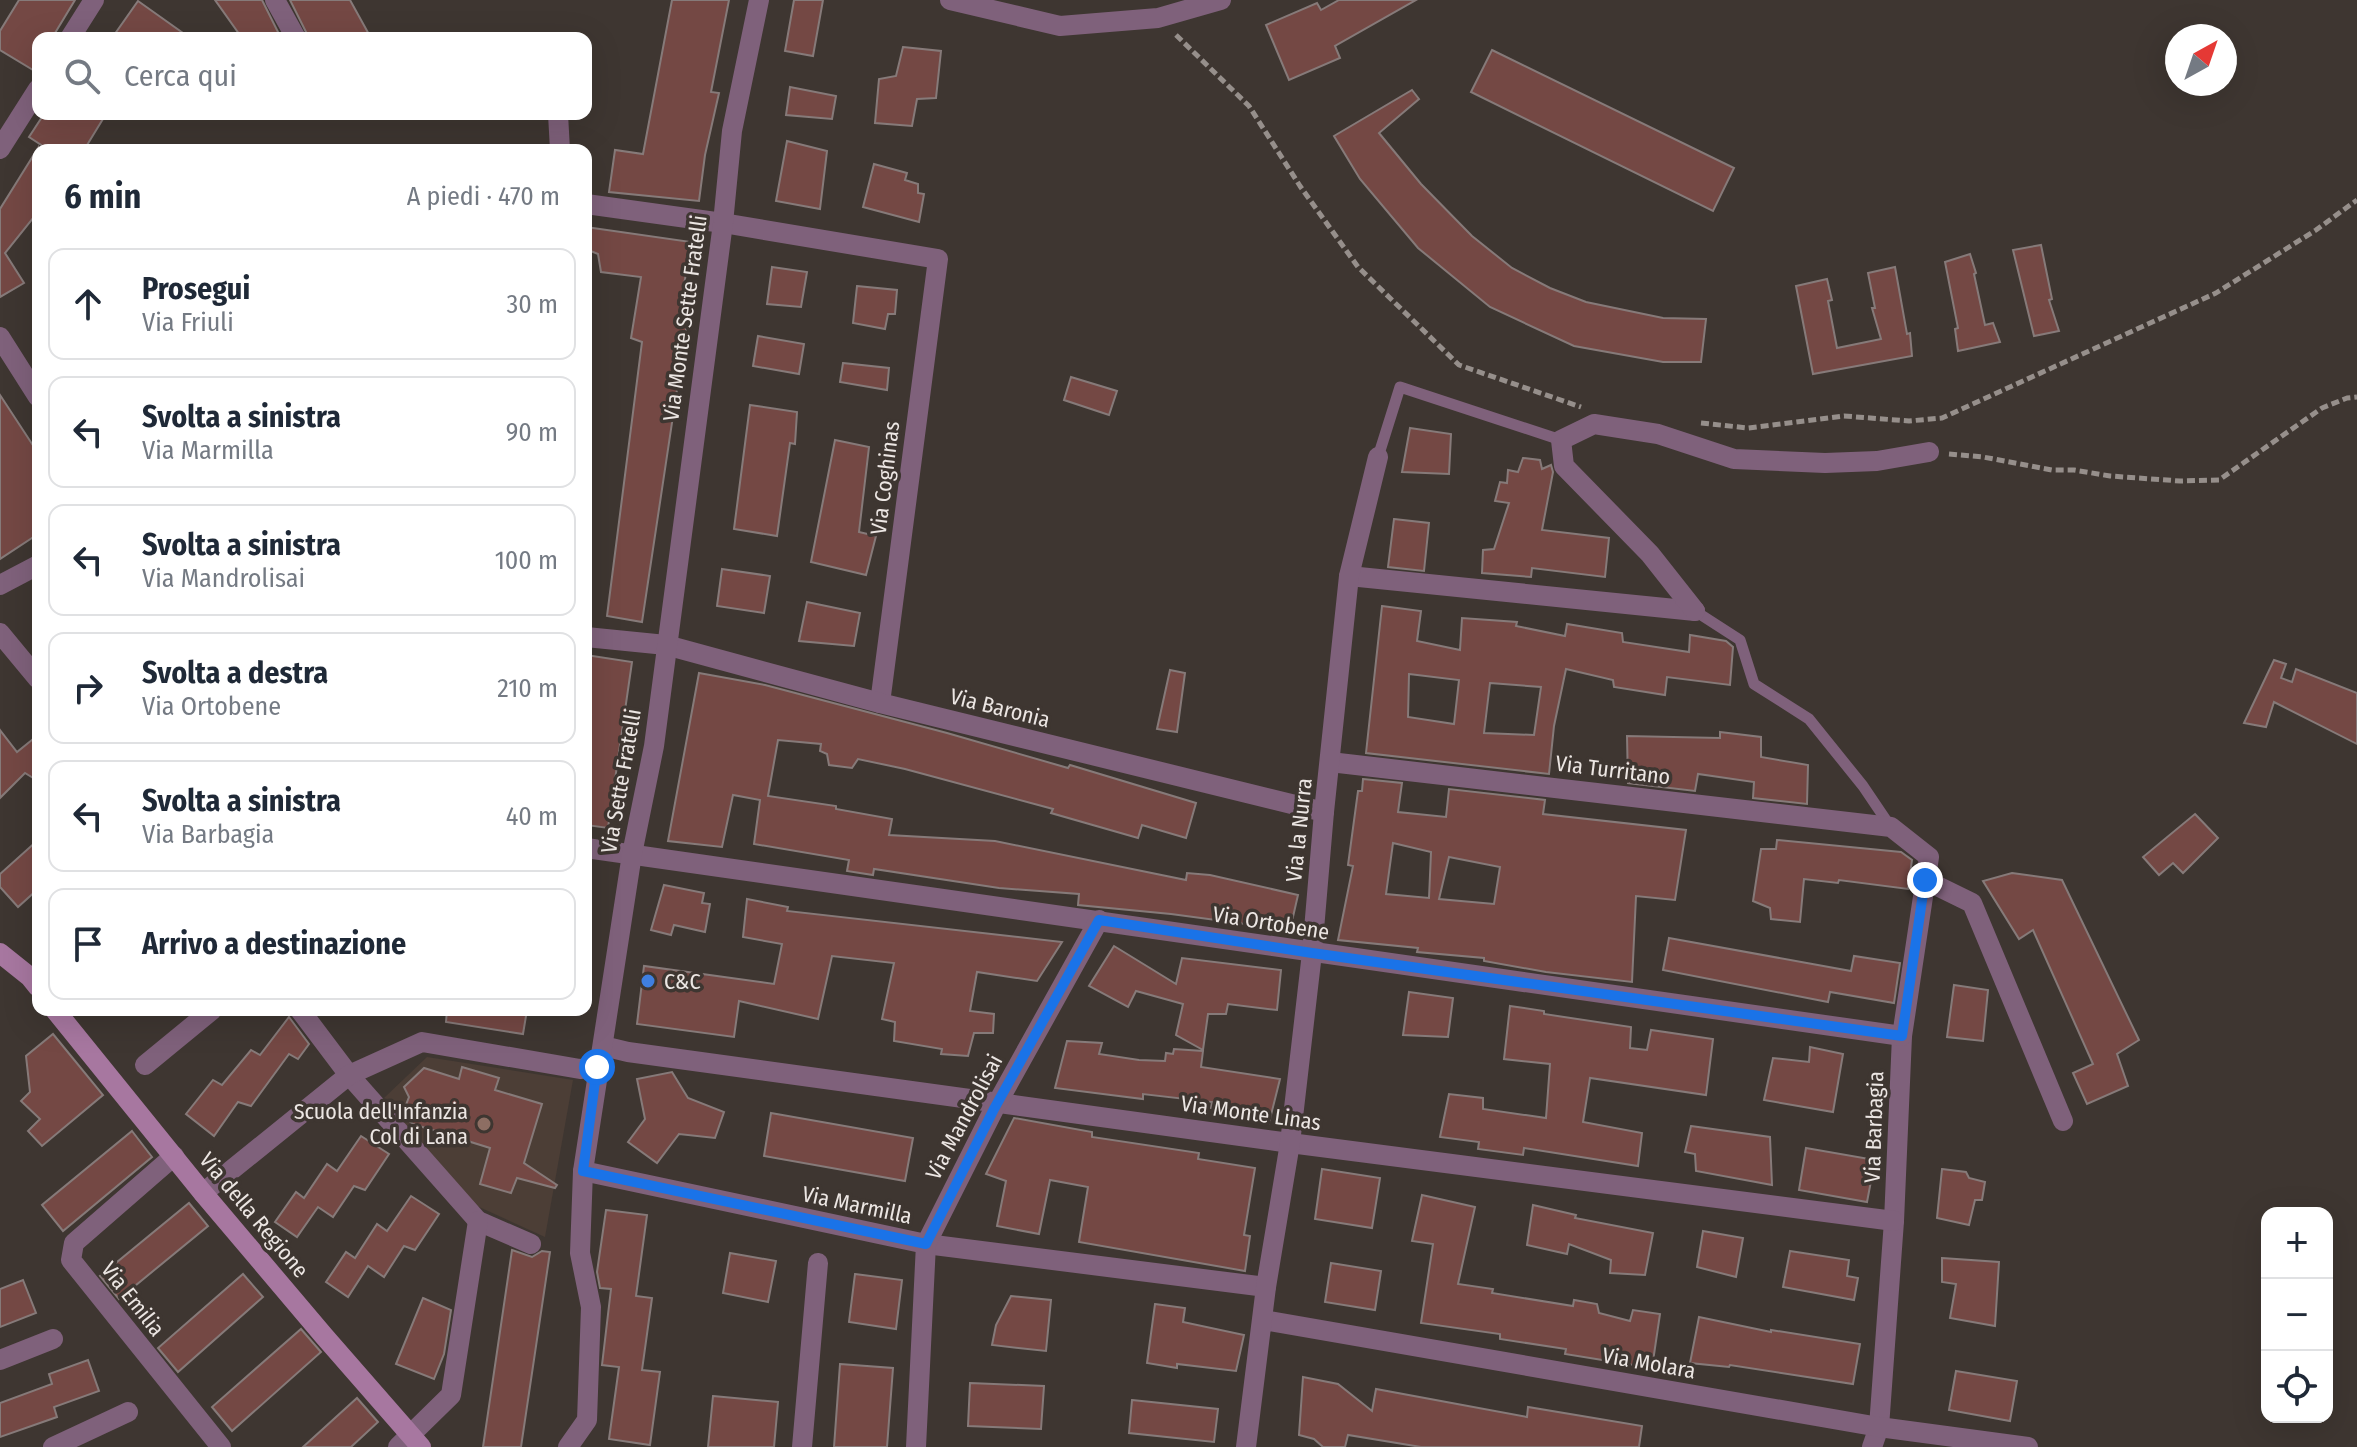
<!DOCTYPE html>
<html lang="it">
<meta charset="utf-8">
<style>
body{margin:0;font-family:"Fira Sans Condensed",sans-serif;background:#f2f2f3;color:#1f2937}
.controls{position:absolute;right:24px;bottom:24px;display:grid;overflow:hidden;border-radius:16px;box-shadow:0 8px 32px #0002}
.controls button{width:72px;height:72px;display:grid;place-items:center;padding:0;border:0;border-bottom:2px solid #e0e1e3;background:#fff;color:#1f2937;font:40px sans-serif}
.compass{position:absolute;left:2165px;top:24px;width:72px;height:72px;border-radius:50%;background:#fff;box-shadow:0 8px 32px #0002;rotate:40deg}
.stop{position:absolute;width:24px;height:24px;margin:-18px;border:6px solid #1a73e8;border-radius:50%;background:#fff}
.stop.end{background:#1a73e8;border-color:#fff;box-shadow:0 2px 8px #0008}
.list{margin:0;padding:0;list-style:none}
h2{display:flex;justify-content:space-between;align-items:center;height:104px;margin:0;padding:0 32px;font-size:34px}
h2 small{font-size:26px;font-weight:400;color:#747a83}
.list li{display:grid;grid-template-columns:52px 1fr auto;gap:24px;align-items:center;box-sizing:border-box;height:112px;margin:0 16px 16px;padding:0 16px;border:2px solid #e0e1e3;border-radius:16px}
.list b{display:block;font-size:30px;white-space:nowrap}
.list p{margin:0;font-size:26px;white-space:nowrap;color:#747a83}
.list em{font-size:26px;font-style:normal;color:#747a83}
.icon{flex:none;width:44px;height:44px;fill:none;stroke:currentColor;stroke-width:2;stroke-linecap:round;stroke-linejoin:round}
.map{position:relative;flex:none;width:2357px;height:1447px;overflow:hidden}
.search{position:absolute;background:#fff;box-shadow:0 8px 32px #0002;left:32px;top:32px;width:560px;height:88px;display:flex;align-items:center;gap:20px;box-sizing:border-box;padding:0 28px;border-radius:16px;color:#747a83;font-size:30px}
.panel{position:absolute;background:#fff;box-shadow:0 8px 32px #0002;left:32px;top:144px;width:560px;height:872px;border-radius:16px}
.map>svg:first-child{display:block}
</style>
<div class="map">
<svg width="2357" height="1447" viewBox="0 0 2357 1447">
<rect width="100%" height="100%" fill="#3e3631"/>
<path fill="#4c3e36" d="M427,1057L573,1080L545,1237L477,1206L423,1151L384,1098Z"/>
<g fill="#744844" stroke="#867a79" stroke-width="2" fill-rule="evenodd">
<path d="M19,0H75L52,38H38V73L0,50V31Z"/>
<path d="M215,0H262L281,38H242Z"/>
<path d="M290,0H350L371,38H309Z"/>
<path d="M672,0H729L711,92L719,93L705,155L699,201L609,192L615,150L643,154Z"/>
<path d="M794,0H823L813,56L785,51Z"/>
<path d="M1339,0H1416L1335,46L1340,58L1289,80L1266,25L1317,3L1321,10Z"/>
<path d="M138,1L190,38H112Z"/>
<path d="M903,47L941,51L936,98L917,99L912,126L875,123L879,79L896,76Z"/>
<path d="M1492,50L1734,168L1713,211L1471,92Z"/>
<path d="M790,87L836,96L832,119L786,115Z"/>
<path d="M1412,90L1419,99L1379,133L1421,184L1472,236L1512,268L1550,288L1586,302L1663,318L1706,319L1701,362H1663L1574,346L1490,307L1418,248L1360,179L1334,136Z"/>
<path d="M44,114H106L84,150H49L29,137Z"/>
<path d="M787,141L827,151L820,209L776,201Z"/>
<path d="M38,148V212L5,253L24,283L0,297V209Z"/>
<path d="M874,164L907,173L905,180L918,184V193L924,194L919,222L863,207Z"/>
<path d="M586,227L691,242L678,322L687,323L642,622L607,616L642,342L631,338L641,277L601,272L598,254L586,249Z"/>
<path d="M2041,245L2052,299L2049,300L2059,331L2034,336L2013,250Z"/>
<path d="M1970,254L1976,273L1974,274L1985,325L1993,323L2000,342L1958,351L1955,329L1958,328L1945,262Z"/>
<path d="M772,267L807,272L801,307L767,304Z"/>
<path d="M1895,267L1907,334L1910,333L1912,356L1813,374L1796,286L1827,279L1832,300L1828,301L1837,348L1881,339L1872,308H1875L1868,273Z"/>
<path d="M857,286L897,290L895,314H888L885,329L853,323Z"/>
<path d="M758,336L804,344L799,374L753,366Z"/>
<path d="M843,363L889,368L887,390L840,382Z"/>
<path d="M1071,377L1117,391L1109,415L1064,400Z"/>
<path d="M0,395L38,453V534L0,559Z"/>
<path d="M750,405L797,412L795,444L790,443L777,536L734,529Z"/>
<path d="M1410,428L1451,434L1449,474L1402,472Z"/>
<path d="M835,440L869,447L859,532L876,536L866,575L811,562Z"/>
<path d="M1523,458L1540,460L1542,469L1551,465L1553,472L1542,530L1609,538L1605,577L1532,568L1531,577L1482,573L1483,550L1494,549L1509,503L1495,501L1500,482L1507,483L1508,470L1518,472Z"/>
<path d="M1394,519L1429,523L1424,571L1388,567Z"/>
<path d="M722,569L770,576L764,613L717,606Z"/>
<path d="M807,602L860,613L854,646L799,641Z"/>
<path d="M1382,606L1421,611L1417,641L1460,650L1462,618L1517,622L1516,626L1565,636L1567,624L1622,633L1623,642L1689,652L1690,635L1726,641L1733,647L1730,685L1667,677L1665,695L1614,687L1613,680L1566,669L1554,726L1549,774L1366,753ZM1409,674L1459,680L1454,724L1408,717ZM1490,683L1541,687L1534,735L1484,733Z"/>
<path d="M586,655L632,662L608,828L586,825V749L591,715L586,714Z"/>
<path d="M2274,660L2286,664L2281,678L2292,682L2296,669L2357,693V744L2274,702L2266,727L2244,723Z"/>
<path d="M1170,670L1185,673L1177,732L1157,729Z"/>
<path d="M699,673L765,685L947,733L1068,768L1070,765L1196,803L1186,838L1142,825L1138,838L1051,813L1053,809L905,769L858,759L852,768L829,765L827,754L820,751L821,744L778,740L768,796L836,806V809L892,819L889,835L995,841L1186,880L1187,873L1210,875L1298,895L1290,930L1171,914L1078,905L1079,894L999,888L874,869L873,875L847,871L849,860L754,844L760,800L733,795L722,847L668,841Z"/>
<path d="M0,730L17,752L38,735V781L25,773L0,798Z"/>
<path d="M1720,732L1761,737V757L1808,765L1807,804L1753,798L1754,782L1698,774L1695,791L1628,783L1627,736L1720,738Z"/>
<path d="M1363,779L1402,783L1398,812L1446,817L1449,789L1545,800L1543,814L1686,830L1675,900L1636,896L1632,982L1546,972L1484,961V958L1417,952L1418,948L1338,940L1353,866L1348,865L1358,791H1362ZM1393,843L1431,852L1429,898L1386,894ZM1449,857L1500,867L1494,904L1439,899Z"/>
<path d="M2195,814L2218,838L2183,873L2173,863L2159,875L2143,857Z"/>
<path d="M38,840V889L18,907L0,887V874Z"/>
<path d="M1777,840L1901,852L1912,860L1908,889L1839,880L1838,883L1804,879L1800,922L1771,919L1770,908L1753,901L1761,849H1776Z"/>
<path d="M2012,873L2062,880L2139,1040L2117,1054L2128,1086L2087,1104L2073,1073L2093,1064L2033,930L2019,939L1983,881Z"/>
<path d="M664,885L704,893L702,903L710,904L705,932L674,925L671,935L651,930Z"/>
<path d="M747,899L788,907L787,911L1062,942L1037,981L977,972L970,1011L994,1014L993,1033H974L968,1056L941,1054L942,1049L894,1041L895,1022L882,1019L894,963L832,956L818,1019L739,1001L734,1037L637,1024L644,966L774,984L782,944L743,937Z"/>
<path d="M1669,938L1851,971L1854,956L1900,963L1894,1003L1830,992L1828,1002L1663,970Z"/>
<path d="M1114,946L1176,984L1182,958L1281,970L1277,1010L1228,1004L1226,1014H1208L1203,1050L1176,1035L1183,1004L1136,991L1128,1007L1089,986Z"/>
<path d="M1954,985L1988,990L1983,1041L1947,1037Z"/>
<path d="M1409,992L1453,998L1448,1037L1403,1035Z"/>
<path d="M1510,1006L1544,1011V1014L1631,1027L1630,1048L1647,1050L1651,1030L1713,1039L1706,1095L1590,1078L1583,1122L1642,1133L1638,1166L1524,1148L1523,1155L1478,1149L1479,1142L1440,1137L1449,1094L1483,1098V1109L1546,1118L1550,1064L1504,1059Z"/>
<path d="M447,1010H527L523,1034L446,1022Z"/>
<path d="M289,1017L309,1044L298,1059L289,1054L251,1106L238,1102L214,1136L186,1114L213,1080L222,1085L251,1050L260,1055Z"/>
<path d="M53,1034L103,1095L42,1146L28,1131L40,1119L21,1101L30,1092L26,1056Z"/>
<path d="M1067,1041L1102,1043L1099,1054L1139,1060L1165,1061L1166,1053L1173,1054L1174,1049L1203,1051L1201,1067L1280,1079L1269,1123L1211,1108L1212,1102L1143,1094V1099L1055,1088Z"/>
<path d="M1810,1047L1843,1054L1833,1112L1764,1100L1773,1058L1809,1062Z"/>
<path d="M462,1067L499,1078L495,1090L542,1104L524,1163L557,1185L555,1188L517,1178L511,1193L480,1184L490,1148L413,1124L402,1115L409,1097L404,1087L424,1068L459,1079Z"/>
<path d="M672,1072L688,1098L724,1112L715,1138L679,1134L657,1163L628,1142L645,1119L637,1079Z"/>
<path d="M771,1113L913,1138L905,1181L764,1156Z"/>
<path d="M1014,1118L1092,1132V1137L1199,1153L1198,1159L1255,1168L1244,1235L1250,1236L1245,1271L1079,1242L1088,1187L1050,1180L1039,1234L997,1226L1006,1181L986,1174Z"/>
<path d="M1691,1126L1770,1137L1772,1185L1696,1171L1695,1154L1685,1152Z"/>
<path d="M132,1131L152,1157L63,1231L42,1205Z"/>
<path d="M361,1136L389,1154L365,1190L354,1186L333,1217L318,1207L297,1237L275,1222L296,1192L304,1198L327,1164L337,1171Z"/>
<path d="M1806,1148L1875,1160L1867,1202L1799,1190Z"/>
<path d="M1322,1169L1380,1178L1372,1228L1315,1219Z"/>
<path d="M1942,1169L1966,1172L1969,1178L1985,1182L1982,1200H1975L1969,1225L1937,1218Z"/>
<path d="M1422,1195L1475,1207L1458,1284L1493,1289L1492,1293L1573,1306L1574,1300L1597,1304L1599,1313L1630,1321L1633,1310L1660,1314L1652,1368L1565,1354L1566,1349L1500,1339V1334L1421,1323L1433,1244L1412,1241Z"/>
<path d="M411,1196L439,1214L415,1250L404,1246L384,1277L368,1266L348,1297L326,1282L346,1252L355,1258L377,1224L387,1231Z"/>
<path d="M189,1203L208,1226L119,1299L100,1276Z"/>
<path d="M1533,1205L1576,1215L1575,1218L1653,1233L1645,1275L1610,1273L1611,1260L1569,1244L1567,1254L1527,1245Z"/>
<path d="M606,1210L647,1215L636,1296L652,1298L642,1370L660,1372L650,1445L609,1439L619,1367L602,1365L611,1289L600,1288L597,1272Z"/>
<path d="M1703,1231L1743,1238L1736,1277L1697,1267Z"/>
<path d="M512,1250L532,1257L542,1251L550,1252L521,1447H483Z"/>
<path d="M1790,1251L1849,1260L1847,1276L1858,1278L1854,1300L1783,1287Z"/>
<path d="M730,1253L776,1261L768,1302L723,1293Z"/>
<path d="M1942,1258L1999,1262L1995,1326L1950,1318L1956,1284L1942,1282Z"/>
<path d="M1331,1263L1381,1271L1375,1310L1325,1302Z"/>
<path d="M243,1274L263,1297L178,1372L158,1348Z"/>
<path d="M855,1274L902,1280L896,1329L849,1322Z"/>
<path d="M23,1280L36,1313L0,1327V1289Z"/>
<path d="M1011,1296L1051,1300L1046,1351L992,1345L996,1325Z"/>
<path d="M423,1298L451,1310L444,1354L434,1379L396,1364Z"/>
<path d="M1155,1304L1185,1308L1183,1322L1244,1335L1236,1371L1177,1364V1368L1147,1363Z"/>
<path d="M1699,1317L1771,1332V1330L1860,1344L1853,1384L1730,1365L1729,1367L1690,1363Z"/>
<path d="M301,1329L321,1352L232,1431L212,1407Z"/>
<path d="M88,1360L99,1391L54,1407L57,1417L0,1437V1403L52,1384L49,1374Z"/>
<path d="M840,1364L893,1368L887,1447H834Z"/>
<path d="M1956,1371L2017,1381L2010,1421L1949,1410Z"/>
<path d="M1303,1377L1338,1384L1372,1411L1376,1389L1527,1417L1528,1407L1642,1426L1639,1447H1421L1348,1435L1345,1447H1323L1314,1439L1299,1435Z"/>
<path d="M970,1383L1044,1386L1041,1429L968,1426Z"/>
<path d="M713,1396L778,1402L774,1447H708Z"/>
<path d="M357,1398L378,1422L351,1447H303Z"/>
<path d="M1132,1400L1218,1409L1214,1442L1129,1433Z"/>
</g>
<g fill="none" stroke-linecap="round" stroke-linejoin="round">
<g stroke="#968f8b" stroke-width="5" stroke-dasharray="8 4" stroke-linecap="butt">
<path d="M1176,35L1249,106L1300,186L1358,267L1459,365L1581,407"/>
<path d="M1701,423L1748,428L1844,416L1909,421L1942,418L2216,293L2316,230L2357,200"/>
<path d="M1949,454L1983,457L2052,470H2074L2110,476L2180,481L2219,480L2322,408L2347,398L2357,397"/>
</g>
<g stroke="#7f617b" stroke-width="11">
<path d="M1378,457L1400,387L1561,440"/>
<path d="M1695,611L1740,640L1754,684L1809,719L1863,786L1890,826"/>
</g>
<g stroke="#7f617b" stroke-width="20">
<path d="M275,0L296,38"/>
<path d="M950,0L1060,26L1158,18L1221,0"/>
<path d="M70,38L94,0"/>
<path d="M558,114L560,150"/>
<path d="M0,149L38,89"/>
<path d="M586,204L723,223L938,259L880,703"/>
<path d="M0,337L38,397"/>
<path d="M1349,576L1695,611"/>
<path d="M0,585L38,565"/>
<path d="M1695,611L1650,554L1564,466L1561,440L1594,424L1658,434L1734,459L1825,463L1877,461L1929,452"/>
<path d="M0,633L38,679"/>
<path d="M586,637L666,645L880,703L1324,812"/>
<path d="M1330,762L1891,827L1929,857L1902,1036L1894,1221L1879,1427L1872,1447"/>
<path d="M586,848L1902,1036"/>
<path d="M1925,880L1972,903L2063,1121"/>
<path d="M300,1010L349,1075L478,1221L531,1244"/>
<path d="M603,1046L628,1052L1290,1143L1894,1221"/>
<path d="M145,1065L212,1010"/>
<path d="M174,1156L74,1243L71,1260L221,1447"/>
<path d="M583,1171L926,1244L1266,1287"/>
<path d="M203,1193L349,1075L422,1042L580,1069L597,1067"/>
<path d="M1263,1320L1879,1427L2028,1447"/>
<path d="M0,1360L53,1339"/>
<path d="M53,1447L128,1412"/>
<path d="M398,1447L451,1395L478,1221"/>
<path d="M568,1447L587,1420L591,1307L580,1253L583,1171L632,854L654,746L723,223L732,131L759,0"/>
<path d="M802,1447L818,1263"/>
<path d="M916,1447L926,1244L994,1109L1099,920"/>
<path d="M1246,1447L1266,1287L1290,1143L1312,953L1324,812L1349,576L1378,457"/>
</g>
<g stroke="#a777a0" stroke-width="20">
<path d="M0,953L30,977L38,987"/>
<path d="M55,1010L203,1193L324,1336L421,1447"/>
</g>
</g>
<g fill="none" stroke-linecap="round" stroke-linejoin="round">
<path stroke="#1a73e8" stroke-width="10" d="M597,1067L583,1171L926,1244L994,1109L1099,920L1312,953L1902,1036L1925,880"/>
</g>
<circle fill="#3f7fe0" stroke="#3e3631" stroke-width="3" cx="648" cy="981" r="8"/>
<circle fill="#8d6e63" stroke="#3e3631" stroke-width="3" cx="484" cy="1124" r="8"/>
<g text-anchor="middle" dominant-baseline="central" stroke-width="7" stroke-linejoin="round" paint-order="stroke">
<g font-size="22" fill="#ece6e3" stroke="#3e3631">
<text transform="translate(685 318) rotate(-82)">Via Monte Sette Fratelli</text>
<text transform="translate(885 478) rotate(-83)">Via Coghinas</text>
<text transform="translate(1000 708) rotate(14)">Via Baronia</text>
<text transform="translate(1613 770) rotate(7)">Via Turritano</text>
<text transform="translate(621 781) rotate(-80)">Via Sette Fratelli</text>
<text transform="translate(1299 830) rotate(-84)">Via la Nurra</text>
<text transform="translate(1271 923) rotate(9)">Via Ortobene</text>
<text transform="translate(1251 1113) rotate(8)">Via Monte Linas</text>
<text transform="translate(964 1117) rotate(-62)">Via Mandrolisai</text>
<text transform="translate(1874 1127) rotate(-88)">Via Barbagia</text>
<text transform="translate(857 1205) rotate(12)">Via Marmilla</text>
<text transform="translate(254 1215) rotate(50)">Via della Regione</text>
<text transform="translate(133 1299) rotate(52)">Via Emilia</text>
<text transform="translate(1649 1363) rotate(10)">Via Molara</text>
</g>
<g font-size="22" fill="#ece6e3" stroke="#3e3631" text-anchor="start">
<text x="664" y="981">C&amp;C</text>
<text x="468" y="1111" text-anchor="end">Scuola dell'Infanzia<tspan x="468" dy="25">Col di Lana</tspan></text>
</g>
</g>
</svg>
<div class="controls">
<button>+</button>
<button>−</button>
<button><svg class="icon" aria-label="locate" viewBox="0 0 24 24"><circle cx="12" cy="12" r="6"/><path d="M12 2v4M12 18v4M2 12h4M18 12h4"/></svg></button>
</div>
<svg class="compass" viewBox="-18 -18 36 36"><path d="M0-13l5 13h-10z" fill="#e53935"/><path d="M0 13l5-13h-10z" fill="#747a83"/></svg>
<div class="stop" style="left:597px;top:1067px"></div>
<div class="stop end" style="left:1925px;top:880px"></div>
<div class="search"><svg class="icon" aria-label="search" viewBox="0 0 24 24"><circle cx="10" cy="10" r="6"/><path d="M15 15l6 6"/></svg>Cerca qui</div>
<section class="panel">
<h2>6 min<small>A piedi · 470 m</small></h2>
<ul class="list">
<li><svg class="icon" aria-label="ahead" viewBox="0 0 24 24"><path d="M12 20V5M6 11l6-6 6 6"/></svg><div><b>Prosegui</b><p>Via Friuli</p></div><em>30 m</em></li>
<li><svg class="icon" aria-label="left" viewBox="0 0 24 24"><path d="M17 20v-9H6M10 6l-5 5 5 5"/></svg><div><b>Svolta a sinistra</b><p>Via Marmilla</p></div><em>90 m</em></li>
<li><svg class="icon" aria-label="left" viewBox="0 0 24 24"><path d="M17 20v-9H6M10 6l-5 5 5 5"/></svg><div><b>Svolta a sinistra</b><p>Via Mandrolisai</p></div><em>100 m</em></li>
<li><svg class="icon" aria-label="right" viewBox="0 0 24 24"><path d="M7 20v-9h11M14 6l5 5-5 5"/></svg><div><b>Svolta a destra</b><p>Via Ortobene</p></div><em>210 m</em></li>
<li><svg class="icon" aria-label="left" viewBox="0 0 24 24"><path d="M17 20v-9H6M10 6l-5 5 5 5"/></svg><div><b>Svolta a sinistra</b><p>Via Barbagia</p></div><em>40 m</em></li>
<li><svg class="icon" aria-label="arrive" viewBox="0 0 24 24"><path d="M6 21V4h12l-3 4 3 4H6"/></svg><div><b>Arrivo a destinazione</b></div></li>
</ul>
</section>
</div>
